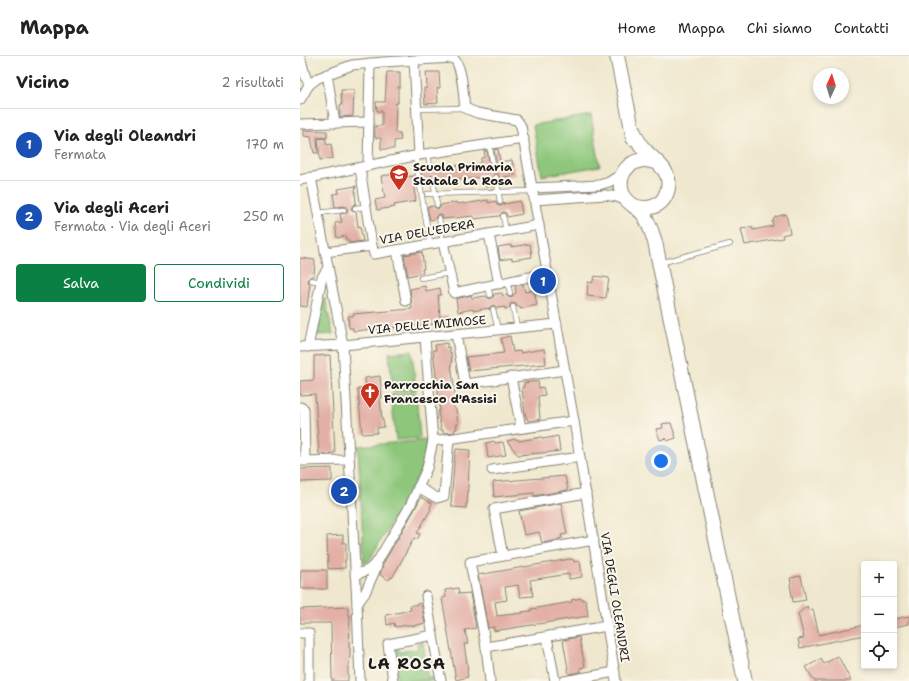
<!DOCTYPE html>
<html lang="it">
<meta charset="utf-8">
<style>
body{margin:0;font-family:"Shantell Sans",sans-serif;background:#f6f6f6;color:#222}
.controls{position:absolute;right:12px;bottom:12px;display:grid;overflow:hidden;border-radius:4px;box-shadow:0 2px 6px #0003}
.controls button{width:36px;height:36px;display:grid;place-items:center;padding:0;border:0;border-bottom:1px solid #e0e0e0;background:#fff;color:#222;font:20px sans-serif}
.compass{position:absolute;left:513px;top:12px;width:36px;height:36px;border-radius:50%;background:#fff;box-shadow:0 2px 6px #0003;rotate:4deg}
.you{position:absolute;left:361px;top:405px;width:14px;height:14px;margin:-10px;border:3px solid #fff;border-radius:50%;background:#1a73e8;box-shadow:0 0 0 6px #1a73e833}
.badge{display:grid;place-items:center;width:26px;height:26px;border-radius:50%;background:#0b8043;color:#fff;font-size:13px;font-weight:700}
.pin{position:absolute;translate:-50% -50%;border:2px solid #fff;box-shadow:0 1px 4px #0006}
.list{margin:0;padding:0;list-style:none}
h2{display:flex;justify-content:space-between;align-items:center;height:52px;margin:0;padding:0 16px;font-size:17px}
h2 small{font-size:13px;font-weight:400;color:#767676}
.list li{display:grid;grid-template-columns:26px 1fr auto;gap:12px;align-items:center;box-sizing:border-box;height:72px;padding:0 16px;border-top:1px solid #e0e0e0}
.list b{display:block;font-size:15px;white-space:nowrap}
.list p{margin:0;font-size:13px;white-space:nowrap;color:#767676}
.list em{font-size:13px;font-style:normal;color:#767676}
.actions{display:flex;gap:8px;padding:12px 16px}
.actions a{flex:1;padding:9px 0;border:1px solid #0b8043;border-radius:4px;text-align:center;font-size:14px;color:#0b8043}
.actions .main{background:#0b8043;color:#fff}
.icon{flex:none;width:22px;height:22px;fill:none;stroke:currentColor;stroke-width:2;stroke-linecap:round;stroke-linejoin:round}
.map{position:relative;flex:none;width:609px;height:625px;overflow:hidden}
header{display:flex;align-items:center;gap:24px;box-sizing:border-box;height:56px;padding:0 20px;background:#fff;border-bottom:1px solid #e0e0e0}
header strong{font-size:19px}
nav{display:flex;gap:22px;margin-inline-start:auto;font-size:14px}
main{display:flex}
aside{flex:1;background:#fff}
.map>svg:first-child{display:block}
</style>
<header>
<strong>Mappa</strong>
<nav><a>Home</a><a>Mappa</a><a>Chi siamo</a><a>Contatti</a></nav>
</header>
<main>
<aside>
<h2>Vicino<small>2 risultati</small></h2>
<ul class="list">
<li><span class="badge" style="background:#1a4fb4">1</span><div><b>Via degli Oleandri</b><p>Fermata</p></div><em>170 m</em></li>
<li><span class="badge" style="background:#1a4fb4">2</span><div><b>Via degli Aceri</b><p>Fermata · Via degli Aceri</p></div><em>250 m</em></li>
</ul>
<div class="actions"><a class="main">Salva</a><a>Condividi</a></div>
</aside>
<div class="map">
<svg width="609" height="625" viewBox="0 0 609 625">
<rect width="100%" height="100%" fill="#fbf7ec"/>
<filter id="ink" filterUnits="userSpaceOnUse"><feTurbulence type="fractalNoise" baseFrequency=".025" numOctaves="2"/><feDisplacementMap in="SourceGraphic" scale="8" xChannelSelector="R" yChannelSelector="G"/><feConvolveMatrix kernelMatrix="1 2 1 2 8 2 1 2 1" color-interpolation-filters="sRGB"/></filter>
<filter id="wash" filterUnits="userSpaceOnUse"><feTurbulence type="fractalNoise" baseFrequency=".012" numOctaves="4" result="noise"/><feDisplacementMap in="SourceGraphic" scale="16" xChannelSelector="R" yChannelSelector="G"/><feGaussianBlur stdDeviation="0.9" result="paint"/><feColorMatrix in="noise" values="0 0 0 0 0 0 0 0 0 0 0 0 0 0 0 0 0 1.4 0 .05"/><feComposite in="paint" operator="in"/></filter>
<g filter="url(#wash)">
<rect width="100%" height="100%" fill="#f0e8ce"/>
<g fill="#8ec77b" stroke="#55724c">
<path d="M291,59L300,110L242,120L233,69Z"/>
<path d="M24,241L25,242L33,278L17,279Z"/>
<path d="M112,295L116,334L93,336L89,297Z"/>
<path d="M116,337L120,382L96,384L91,339Z"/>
<path d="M127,384C126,397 123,409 117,422L69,505L64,507L58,390Z"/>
<path d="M123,586L128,622L135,621L134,625H98L97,623L93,594L98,591L99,596L118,593L117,587Z"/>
</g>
<g id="blocks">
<g fill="#e3b0a6">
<path d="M87,16H100V31H98V47H96L95,77H100L101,84L94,85V93H81V82H75V70H82V55H77L76,46H85Z"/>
<path d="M126,16H139L140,32H137L138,47L125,48L124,32H127Z"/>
<path d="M41,34H54L53,60L40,61V49H42Z"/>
<path d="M4,74L27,75V82L17,81L18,97H14L11,81L4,80Z"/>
<path d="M25,82L27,89L31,88L33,102L20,104L18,83Z"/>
<path d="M198,93L200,106L212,104L215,119L200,122L198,118H194L192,124L194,130L185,131L183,121L168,123L167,121L152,124V122L137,125L136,121L133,119L130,120L129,124L123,125L121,112L126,111L130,114L135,109V111L150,108L151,110L166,108V110L181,107V102L185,101L184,95H187L190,110L194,112L197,108L194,94Z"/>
<path d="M96,118V122L115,120L116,126L113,127L116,145L94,149L95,151L77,154L75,144L85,142L81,120Z"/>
<path d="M56,130L55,136L56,148L53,149L51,153L53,155L56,156L58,171L60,170L63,185L49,187V184H46V180L37,182L35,167L42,166L40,158L46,157L48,154L45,150L35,151L33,138L39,137L38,133Z"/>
<path d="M188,144V147L196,145L197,149L200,150L203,149L204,146V148L220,145L222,158L207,161L206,157L203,156L199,160L174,163V160L143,163L142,159L139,158L136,160L135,163L130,164L127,151L133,150L137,153L140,152L141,149L156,146L157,148L164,147V148Z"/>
<path d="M486,158L490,177L482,179L483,182L445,189L441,173L452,171L453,174L473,170L472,166L475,161Z"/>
<path d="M230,188L232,201L212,204V202L200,204L198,191L211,189V191Z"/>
<path d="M122,196L124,213H122L123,217L108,220L104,199Z"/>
<path d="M0,202L15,204L14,220H11L7,224L10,228L7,251L0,250Z"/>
<path d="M295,220L309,222L306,242L287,240L288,226L292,227Z"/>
<path d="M223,228L225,236L234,234L237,249L220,253V250L217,251L216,248L213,247L210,248L209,252L205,253V251L197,252L193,249L190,251L189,254V252L173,255V253L158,256L156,243L171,239L172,242L186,240L188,242L190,243L193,241L194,238L202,237L203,240L206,239L208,241L211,242L214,238L216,237L215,230Z"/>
<path d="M125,230L126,235L140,232L141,239H138L140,261L148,259L149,267L53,275V272H49L48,260H53V258L112,253L110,233Z"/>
<path d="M210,280L213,296L220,295V297L244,293L246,308L169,315L166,301L204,297L201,282Z"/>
<path d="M147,287V292L149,291L150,297L151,296L152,307L151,308L155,338H154V343L149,344L156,354L158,368L156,369L157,373L154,374L155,376L143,377V374H141L138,355H140L133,294H136L135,289Z"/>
<path d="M30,299L35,397L19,398L15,338L0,339V325L14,324V300Z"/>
<path d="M80,320L82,342H80L82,364H83L84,371L77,372V377L62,378L58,333L66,332L65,322Z"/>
<path d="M238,325L239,332L243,331L245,339L238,340L240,363L228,365L225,358L222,331H224V327Z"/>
<path d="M368,367H371L376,382L367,385L366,382L360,384L356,373L363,372L362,368Z"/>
<path d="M258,380L260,395L252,396L218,399L207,385L215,383L219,384V385L242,381L243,383Z"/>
<path d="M194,385L195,387L203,386L206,399L188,402L186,387Z"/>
<path d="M156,393L170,394L167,448H166V452L152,451V448H151L155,396H156Z"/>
<path d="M32,412V425L0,426V413Z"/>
<path d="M265,420L268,434L234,440V437L194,441L193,426Z"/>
<path d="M121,441L132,447L130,452L131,453L117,477L120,478L117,484L114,482L92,522L91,521L89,524L80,519L83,508L115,453Z"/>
<path d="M261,447L267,478L261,479L262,482L258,483L259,484L242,487L239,476L224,479L219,455Z"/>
<path d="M43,479V487H46V504H45V512L28,513L27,480Z"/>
<path d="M270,503L274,504V506L280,505L282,521L269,523V518L230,524L233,540L220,541L218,529L205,531L207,544L195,546L197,560L223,557L222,556L231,555V553L272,546L271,544L282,542V544H286L288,560L194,575V571L188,572L178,519Z"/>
<path d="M1,514H27V533H3V532H0Z"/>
<path d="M501,520L506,544L493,546L490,528L491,527L490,522Z"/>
<path d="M158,532L159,538L170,537L176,572L165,574L168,588H164L168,614H167L168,621L156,624L142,542L146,541L145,534Z"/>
<path d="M121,547L125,567L113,570V569H108L95,571L94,567L87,569L86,559L111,554L110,550Z"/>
<path d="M507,550L508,554L513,553L519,579L564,569V579L500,592L498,583L504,582L498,558Z"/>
<path d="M48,551V559H50L49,592H50V599L49,609H48V625H32L31,567H0V553Z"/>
<path d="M609,560V568L594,571V563Z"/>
<path d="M279,581L285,611L280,612L281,616L269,618L263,584Z"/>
<path d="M538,600L551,625H514L506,611L521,603L524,608Z"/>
</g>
</g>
</g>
<g filter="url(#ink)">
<use href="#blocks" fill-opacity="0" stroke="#868275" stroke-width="1"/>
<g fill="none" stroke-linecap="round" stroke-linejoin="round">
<g stroke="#868275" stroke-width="6">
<g id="service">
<path d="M117,53L165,52"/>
<path d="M189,88L193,108"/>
<path d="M128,98L130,110"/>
<path d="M115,100L130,188"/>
<path d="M196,121L200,146"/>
<path d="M133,123L137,149"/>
<path d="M127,138L233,135"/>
<path d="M55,152L66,151"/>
<path d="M18,157L44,154"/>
<path d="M203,160L206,175"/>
<path d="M139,162L143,186"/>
<path d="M360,207L430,188"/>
<path d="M121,222L150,217"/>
<path d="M11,224L21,226"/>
<path d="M208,226L210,238"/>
<path d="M188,230L190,239"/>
<path d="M213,251L217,272"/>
<path d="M193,253L198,274"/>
</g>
</g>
<g stroke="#868275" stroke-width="11">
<g id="minor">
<path d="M0,0L5,19L9,29"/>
<path d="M114,4L119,99"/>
<path d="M27,18L35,67"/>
<path d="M0,44L9,29L18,22L52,9L83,6L153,2C163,10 163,39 165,52L177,57L217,64L221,70L274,365L316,625"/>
<path d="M0,68L69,66"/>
<path d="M68,110L70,7"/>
<path d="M60,112L72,190"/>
<path d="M11,121L43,289L57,548L60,625"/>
<path d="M0,124L119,99L224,83"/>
<path d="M232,132L299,129L309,126L323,117"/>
<path d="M235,144L305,139L317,141L328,146"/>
<path d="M189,178L199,228"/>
<path d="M143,186L154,237L248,217"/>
<path d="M97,194L106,245"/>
<path d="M25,196L72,190L74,198L239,169"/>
<path d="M156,278L165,328L265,314"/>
<path d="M0,291L43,289L257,268"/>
<path d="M8,291L22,221L28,212"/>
<path d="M211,321L221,372"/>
<path d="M0,351L4,353L5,405"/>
<path d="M133,385L274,365"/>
<path d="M0,405L49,404"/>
<path d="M192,414L280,401"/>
<path d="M118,431L137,442L144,440L149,383"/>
<path d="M203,500L194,453L286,437"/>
<path d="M55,519L68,514L77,506"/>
<path d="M126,540L141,625"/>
<path d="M57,548L65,537L77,510V506L110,450L127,412L133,385L125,281"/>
<path d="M0,577H9V625"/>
<path d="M247,581L255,625"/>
<path d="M186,591L307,570"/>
<path d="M93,625L88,588L133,579"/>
<path d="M190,625L186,591L170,506L294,484"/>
<path d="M264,625L315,616"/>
</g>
</g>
<g stroke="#868275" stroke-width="16">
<g id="primary">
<path d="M317,0L332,73L333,82"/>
<path d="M332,73C336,79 338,87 343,92C353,105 372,113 368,132C367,137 365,142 361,146C353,153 343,153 334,150"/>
<path d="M355,106C345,103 337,103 329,110C319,118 318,134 326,143C331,149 338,152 343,158C349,166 352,177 355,186L445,625"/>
</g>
</g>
<use href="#service" stroke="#fff" stroke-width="4.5"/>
<use href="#minor" stroke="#fff" stroke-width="9"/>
<use href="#primary" stroke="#fff" stroke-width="14"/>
</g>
</g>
<defs>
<g id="school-pin" transform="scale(1)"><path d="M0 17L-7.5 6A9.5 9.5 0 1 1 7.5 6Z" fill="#c8321e" stroke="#fbf7ec"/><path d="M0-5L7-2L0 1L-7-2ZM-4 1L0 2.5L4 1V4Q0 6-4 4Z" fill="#fff"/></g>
<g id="church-pin" transform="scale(1)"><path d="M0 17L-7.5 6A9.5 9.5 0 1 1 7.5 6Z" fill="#c8321e" stroke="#fbf7ec"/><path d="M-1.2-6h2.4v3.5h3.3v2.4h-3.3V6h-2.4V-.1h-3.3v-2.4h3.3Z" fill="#fff"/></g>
</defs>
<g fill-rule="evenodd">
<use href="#school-pin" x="99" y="118"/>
<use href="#church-pin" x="70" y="336"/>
</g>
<g text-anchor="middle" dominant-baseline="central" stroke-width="4" stroke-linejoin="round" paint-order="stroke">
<g font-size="12" font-weight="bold" fill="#1c1c1c" stroke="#fbf7ec" text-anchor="start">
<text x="113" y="111">Scuola Primaria<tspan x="113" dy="14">Statale La Rosa</tspan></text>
<text x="84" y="329">Parrocchia San<tspan x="84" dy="14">Francesco d'Assisi</tspan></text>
</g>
<g font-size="12" fill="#1c1c1c" stroke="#fbf7ec">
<text transform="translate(127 176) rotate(-10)">VIA DELL'EDERA</text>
<text transform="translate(127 269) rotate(-5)">VIA DELLE MIMOSE</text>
<text transform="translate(315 541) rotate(81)">VIA DEGLI OLEANDRI</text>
</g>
<g font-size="16" font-weight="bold" letter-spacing="1" fill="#1c1c1c" stroke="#fbf7ec">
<text x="107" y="607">LA ROSA</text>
</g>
</g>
</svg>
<div class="controls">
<button>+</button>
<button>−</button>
<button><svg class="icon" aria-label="locate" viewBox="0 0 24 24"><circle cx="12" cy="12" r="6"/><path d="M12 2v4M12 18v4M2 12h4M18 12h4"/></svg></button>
</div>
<svg class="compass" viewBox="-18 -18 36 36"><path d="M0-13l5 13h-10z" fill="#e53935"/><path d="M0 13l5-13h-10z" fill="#767676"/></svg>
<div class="you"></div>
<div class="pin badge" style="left:243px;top:225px;background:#1a4fb4">1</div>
<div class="pin badge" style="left:44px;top:435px;background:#1a4fb4">2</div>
</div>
</main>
